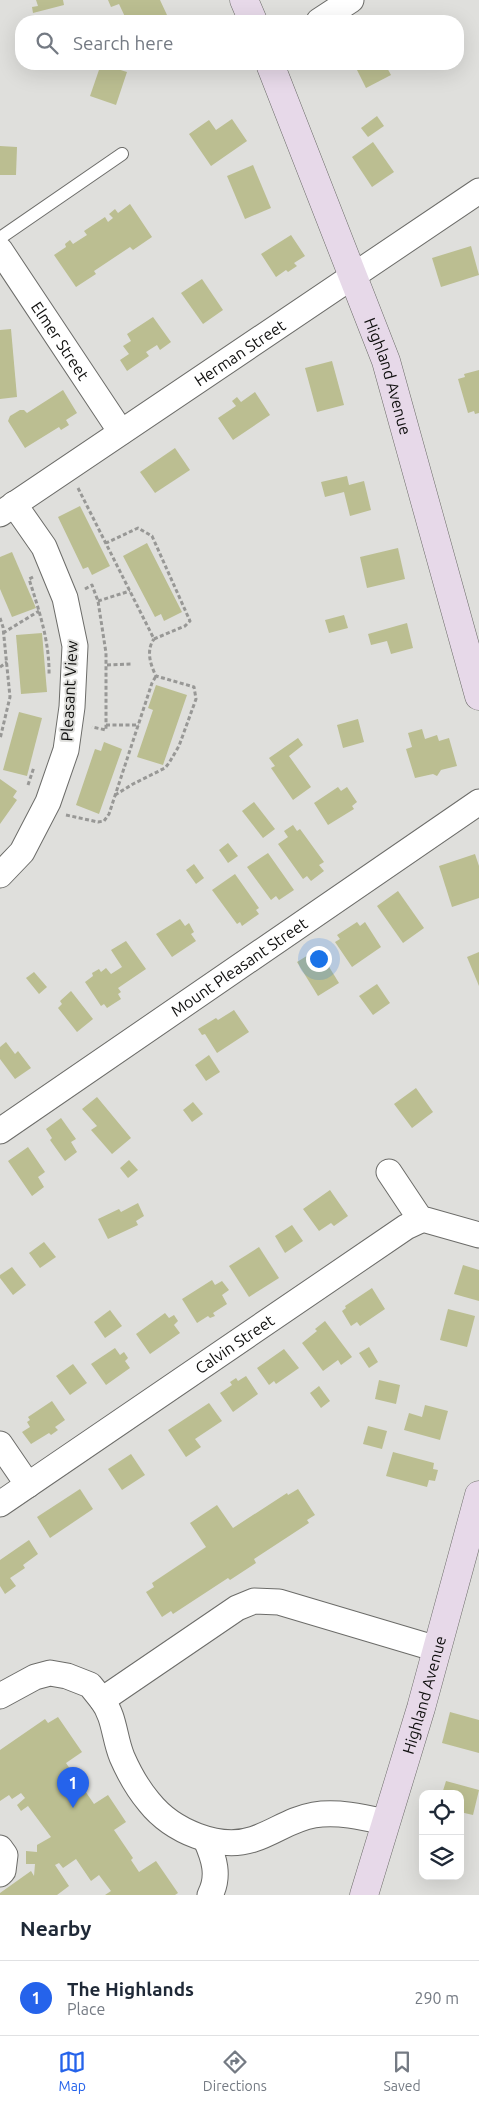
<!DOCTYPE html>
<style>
body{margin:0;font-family:Ubuntu,sans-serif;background:#f2f2f3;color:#1f2937}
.controls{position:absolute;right:15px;bottom:15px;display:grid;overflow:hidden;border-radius:10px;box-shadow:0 5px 20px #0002}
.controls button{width:45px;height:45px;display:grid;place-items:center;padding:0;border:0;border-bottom:1px solid #e0e1e3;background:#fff;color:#1f2937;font:25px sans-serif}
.you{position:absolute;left:318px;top:958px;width:18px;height:18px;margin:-12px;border:4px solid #fff;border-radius:50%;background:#1a73e8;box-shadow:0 0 0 8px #1a73e833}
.badge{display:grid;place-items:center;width:32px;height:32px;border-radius:50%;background:#2563eb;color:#fff;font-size:16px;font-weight:700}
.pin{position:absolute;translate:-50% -41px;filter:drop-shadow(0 1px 2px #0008)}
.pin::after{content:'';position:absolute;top:26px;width:18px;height:15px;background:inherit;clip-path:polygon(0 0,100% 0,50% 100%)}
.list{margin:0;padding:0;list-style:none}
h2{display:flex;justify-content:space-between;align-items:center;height:65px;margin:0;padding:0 20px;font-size:21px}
h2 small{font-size:16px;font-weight:400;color:#747a83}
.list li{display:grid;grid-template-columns:32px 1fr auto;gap:15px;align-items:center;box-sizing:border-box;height:75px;padding:0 20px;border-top:1px solid #e0e1e3}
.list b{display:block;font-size:19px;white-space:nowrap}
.list p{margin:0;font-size:16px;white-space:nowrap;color:#747a83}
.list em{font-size:16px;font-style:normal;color:#747a83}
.icon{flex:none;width:28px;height:28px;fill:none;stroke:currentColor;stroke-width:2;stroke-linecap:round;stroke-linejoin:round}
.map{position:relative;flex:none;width:479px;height:1895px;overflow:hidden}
.search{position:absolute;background:#fff;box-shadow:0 5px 20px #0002;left:15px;right:15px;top:15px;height:55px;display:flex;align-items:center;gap:12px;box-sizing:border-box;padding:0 18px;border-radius:20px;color:#747a83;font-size:19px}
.sheet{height:140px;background:#fff}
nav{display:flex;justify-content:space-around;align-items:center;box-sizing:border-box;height:70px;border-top:1px solid #e0e1e3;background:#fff;font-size:14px;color:#747a83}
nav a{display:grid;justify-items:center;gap:2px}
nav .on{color:#2563eb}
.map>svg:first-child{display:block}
</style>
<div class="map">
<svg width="479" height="1895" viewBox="0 0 479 1895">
<rect width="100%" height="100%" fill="#dfdfdc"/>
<g fill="#bbbe91">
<path d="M36,0H63L64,5L33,13L32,7L38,6Z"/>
<path d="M108,0H160L167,15L152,21H127L119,4L111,7Z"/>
<path d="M101,64L127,72L116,105L90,96Z"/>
<path d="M354,64H385L391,75L366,88Z"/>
<path d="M377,116L384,126L368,137L361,128Z"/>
<path d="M232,119L247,141L211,166L189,134L209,120L216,130Z"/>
<path d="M373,142L394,172L372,187L352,157Z"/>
<path d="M0,146L17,147L16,175H0Z"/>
<path d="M253,165L271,208L245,219L227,176Z"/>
<path d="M130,204L152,237L133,250L130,247L94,271L96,274L76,287L54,255L66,247L65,244L70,240L73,244L87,235L84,231L105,217L108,222L113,218L109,214L115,209L118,213Z"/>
<path d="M291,235L305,256L294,263L297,266L288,272L286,270L276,277L261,254Z"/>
<path d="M471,246L479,275L441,287L432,258Z"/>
<path d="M202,279L223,310L203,324L181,293Z"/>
<path d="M153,317L171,342L160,350L157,345L146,352L149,356L127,371L120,360L129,354L123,346L131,341L127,334Z"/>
<path d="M11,329L17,397L0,399V330Z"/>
<path d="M332,361L344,405L317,412L305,368Z"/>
<path d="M479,370V413L475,414L474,411L468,413L458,379L465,377L464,374Z"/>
<path d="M63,390L77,413L66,420L69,425L61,430L59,427L25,448L8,421L10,416L20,410H24L27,413Z"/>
<path d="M255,392L270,415L233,440L218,418L236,406L232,401L237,397L241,402Z"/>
<path d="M175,448L190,470L155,493L140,472Z"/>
<path d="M347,476L349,485L364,481L371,510L350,516L344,492L325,497L321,482Z"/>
<path d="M80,506L110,566L92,575L88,567L83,569L58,517Z"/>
<path d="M147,543L182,612L164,621L161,614L155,617L123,556Z"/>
<path d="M398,548L405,579L367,588L360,557Z"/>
<path d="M12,552L36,608L12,617L0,589V557Z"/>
<path d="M344,615L348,628L329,633L325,620Z"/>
<path d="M407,623L413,648L391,654L387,641L371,645L368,634Z"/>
<path d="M42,633L47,692L21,694L16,635Z"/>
<path d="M156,685L187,695L163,765L137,757L153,710L148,708Z"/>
<path d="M19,712L42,718L27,776L3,770Z"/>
<path d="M358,719L364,742L343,748L337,725Z"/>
<path d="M422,729L425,739L437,735L439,741L449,738L457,766L441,770L437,776L433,774L415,778L406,749L412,747L408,733Z"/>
<path d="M298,738L303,745L289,756L311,787L293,800L271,768L275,766L269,758Z"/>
<path d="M104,742L122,749L99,814L76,805L95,749L101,751Z"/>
<path d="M0,779L17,791L13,797L17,800L0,824Z"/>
<path d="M338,787L341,791L347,787L357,802L352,806L354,809L328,825L314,803Z"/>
<path d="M254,802L275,829L263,838L242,811Z"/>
<path d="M293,825L297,831L300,829L324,862L319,865L324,871L311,881L307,876L303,879L278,844L288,837L284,831Z"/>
<path d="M228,843L238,856L228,863L219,850Z"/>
<path d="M268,853L294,890L279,900L276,896L271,900L247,867Z"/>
<path d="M475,854L479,866V898L452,907L439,866Z"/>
<path d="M194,864L204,878L196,884L186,870Z"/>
<path d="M235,874L259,908L256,910L259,914L242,926L240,922L237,924L212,890Z"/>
<path d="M398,891L424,928L403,943L377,906Z"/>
<path d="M180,919L185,926L189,923L194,932L191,934L196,941L172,957L156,934Z"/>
<path d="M357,922L360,926L365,922L381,947L352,967L335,942L340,939L337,935Z"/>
<path d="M126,941L146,969L118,988L121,992L118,994L121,999L107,1008L104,1004L101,1006L85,982L93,976L92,973L99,969L101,972L106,968L111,974L122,967L111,950Z"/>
<path d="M318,949L339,983L318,996L297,962Z"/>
<path d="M479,952V986L467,957Z"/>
<path d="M34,972L47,987L39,994L26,978Z"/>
<path d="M377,984L390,1003L373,1015L359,996Z"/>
<path d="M71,991L93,1019L77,1032L58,1008L62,1004L60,1001Z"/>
<path d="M234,1010L249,1032L217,1053L205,1034L202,1035L198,1029L216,1018L218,1020Z"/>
<path d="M6,1042L15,1054L18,1051L31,1068L15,1079L0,1059V1047Z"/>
<path d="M209,1055L220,1072L206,1081L195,1065Z"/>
<path d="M416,1088L433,1112L412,1128L394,1104Z"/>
<path d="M97,1097L131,1138L112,1154L91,1130L97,1126L82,1109Z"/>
<path d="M193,1102L203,1114L192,1122L183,1110Z"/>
<path d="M61,1118L76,1139L71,1142L77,1152L65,1161L50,1140L52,1138L46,1129Z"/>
<path d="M28,1147L45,1172L38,1177L44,1187L32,1196L8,1161Z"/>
<path d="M129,1160L138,1170L128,1178L120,1168Z"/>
<path d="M330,1190L348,1216L334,1226L331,1223L319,1231L303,1209Z"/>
<path d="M138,1203L144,1216L136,1221L138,1225L108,1239L98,1219L119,1209L121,1212Z"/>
<path d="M292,1225L303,1241L285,1253L275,1236Z"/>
<path d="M44,1242L56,1257L40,1268L29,1253Z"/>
<path d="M259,1247L279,1278L249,1297L229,1266Z"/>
<path d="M463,1265L479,1270V1301L454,1294Z"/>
<path d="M12,1267L26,1285L13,1295L0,1278V1275Z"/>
<path d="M212,1280L215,1285L222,1281L229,1290L222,1295L227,1304L213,1313L215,1316L210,1318L208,1316L197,1323L182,1299Z"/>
<path d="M372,1288L385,1309L360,1326L357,1322L351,1326L342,1311L346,1308L345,1306Z"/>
<path d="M448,1309L475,1316L467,1347L440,1340Z"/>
<path d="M110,1310L122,1326L105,1338L94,1322Z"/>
<path d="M165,1313L169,1318L174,1315L178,1321L174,1325L180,1333L150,1354L136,1334Z"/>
<path d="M325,1321L352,1357L341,1365L338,1360L323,1371L302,1343L317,1331L315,1329Z"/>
<path d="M369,1347L378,1362L369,1368L359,1353Z"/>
<path d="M115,1348L120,1355L124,1352L128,1358L125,1361L130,1368L106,1385L91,1364Z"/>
<path d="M284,1349L299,1368L276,1384L274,1381L269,1385L257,1368Z"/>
<path d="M73,1364L87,1383L70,1395L56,1376Z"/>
<path d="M246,1376L258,1394L233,1412L220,1393L232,1385L230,1382L236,1378L238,1381Z"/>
<path d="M379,1380L400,1385L396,1404L375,1399Z"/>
<path d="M319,1386L330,1401L321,1408L310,1393Z"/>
<path d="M52,1401L65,1420L55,1427L58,1430L51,1435L49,1433L31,1444L22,1432L30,1427L27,1422L30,1420L28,1417Z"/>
<path d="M209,1403L222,1421L195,1439L201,1447L186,1457L168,1430Z"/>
<path d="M425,1405L448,1411L440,1440L404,1430L409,1413L422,1417Z"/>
<path d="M368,1426L387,1431L382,1449L363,1444Z"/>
<path d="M393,1452L434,1463L433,1469L438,1470L435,1481L429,1480L427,1487L386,1476Z"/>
<path d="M131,1454L145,1475L122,1490L108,1469Z"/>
<path d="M80,1489L93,1509L50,1538L37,1517Z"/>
<path d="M298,1489L315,1515L307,1520L309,1523L254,1559L256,1563L230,1580L228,1578L173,1614L171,1611L162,1617L146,1592L154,1587L152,1583L206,1547L190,1523L217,1505L233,1528L287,1493L288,1495Z"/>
<path d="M29,1540L38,1554L23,1565L25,1568L10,1578L16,1586L5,1594L0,1586V1560Z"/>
<path d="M450,1712L479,1720V1753L442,1743Z"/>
<path d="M58,1717L82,1752L66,1763L94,1804L108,1795L126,1822L114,1830L133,1858L131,1860L139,1872L156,1861L178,1893L175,1895H105L111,1891L99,1875L91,1881L76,1859L63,1868L59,1863L55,1865L69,1886L57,1895H0V1893L31,1871L34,1876L35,1864H26V1851L37,1852V1845L51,1837L28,1806L21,1811L17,1805L25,1798L21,1793L12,1799L9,1795L0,1801V1750L45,1719L48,1723Z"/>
<path d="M446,1781L479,1790L473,1815L460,1812V1794H442Z"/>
</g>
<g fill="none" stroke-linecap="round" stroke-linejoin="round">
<g stroke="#6c6c69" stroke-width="14">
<path id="lane" d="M0,238L122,154"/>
</g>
<g stroke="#6c6c69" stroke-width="27">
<g id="street">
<path d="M319,21L351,0"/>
<path id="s1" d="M0,250L121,432"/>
<path id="s2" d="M0,514C159,406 320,300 479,191"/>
<path d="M0,875L22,852L48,802L66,750L72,707L75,646L65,598L44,547L14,504"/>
<path id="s3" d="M0,1131L479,802"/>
<path d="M389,1172L421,1220"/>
<path d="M0,1444L28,1485"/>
<path id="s4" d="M0,1504L406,1227L421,1220H426L479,1235"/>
<path d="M0,1696L35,1677L50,1673L67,1676L90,1685L102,1700L237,1608L254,1601L279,1602L437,1649"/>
<path d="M102,1700C115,1717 114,1738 122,1757C129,1773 138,1789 149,1802C172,1831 219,1851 254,1839C275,1832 291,1819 314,1815C337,1811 363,1817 385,1822"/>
<path d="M206,1840C214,1858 220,1876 210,1895"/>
<path d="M0,1848L5,1855L3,1871L0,1874"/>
</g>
</g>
<g stroke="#6c6c69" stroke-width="29">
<g id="secondary">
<path d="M244,0L253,21"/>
<path id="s5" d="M270,64L386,361L479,696"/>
<path id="s6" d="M364,1895L421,1708L479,1495"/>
</g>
</g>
<g stroke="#989896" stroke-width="3" stroke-dasharray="4 2.5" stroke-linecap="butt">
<path d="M78,488L154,639L185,626L190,621L152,536L138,528L106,543"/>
<path d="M33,577L29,579C39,610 50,643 49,676"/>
<path d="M85,589L92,585L98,601L106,653V730L92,727"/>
<path d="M98,601L130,591"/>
<path d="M0,618L3,627L10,697L0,739"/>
<path d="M3,633L39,611"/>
<path d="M107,665L131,664"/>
<path d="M0,667L7,662"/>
<path d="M106,725H139"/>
<path d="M28,785L34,767"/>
<path d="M115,795L133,784L165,768L169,763L179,746L196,699L194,687L156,676C150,664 146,650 154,639"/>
<path d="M66,815L98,822L104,821L109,814L152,683L156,676"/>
</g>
<use href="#lane" stroke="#fff" stroke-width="12"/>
<use href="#street" stroke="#fff" stroke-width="25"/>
<use href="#secondary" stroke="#e7d9e9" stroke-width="28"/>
</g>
<g text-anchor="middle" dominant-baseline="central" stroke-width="4" stroke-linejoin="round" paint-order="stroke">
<g font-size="16" fill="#10100f" stroke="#dfdfdc">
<text stroke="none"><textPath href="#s1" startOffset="109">Elmer Street</textPath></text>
<text stroke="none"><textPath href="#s2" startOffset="289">Herman Street</textPath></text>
<text stroke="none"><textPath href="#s5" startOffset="334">Highland Avenue</textPath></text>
<text transform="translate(69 691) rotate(-87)">Pleasant View</text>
<text stroke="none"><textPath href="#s3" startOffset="290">Mount Pleasant Street</textPath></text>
<text stroke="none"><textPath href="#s4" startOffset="284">Calvin Street</textPath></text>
<text stroke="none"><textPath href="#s6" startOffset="209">Highland Avenue</textPath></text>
</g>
</g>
</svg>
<div class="controls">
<button><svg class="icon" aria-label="locate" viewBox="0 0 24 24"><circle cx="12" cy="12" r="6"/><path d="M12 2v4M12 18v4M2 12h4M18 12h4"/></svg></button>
<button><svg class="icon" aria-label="layers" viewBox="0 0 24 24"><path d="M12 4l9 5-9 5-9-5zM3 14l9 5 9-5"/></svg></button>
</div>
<div class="you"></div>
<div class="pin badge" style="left:73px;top:1808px">1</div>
<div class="search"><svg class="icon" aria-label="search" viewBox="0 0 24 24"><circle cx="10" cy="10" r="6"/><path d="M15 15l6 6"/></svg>Search here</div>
</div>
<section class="sheet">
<h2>Nearby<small></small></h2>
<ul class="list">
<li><span class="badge">1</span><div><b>The Highlands</b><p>Place</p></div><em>290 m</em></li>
</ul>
</section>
<nav>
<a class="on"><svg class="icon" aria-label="map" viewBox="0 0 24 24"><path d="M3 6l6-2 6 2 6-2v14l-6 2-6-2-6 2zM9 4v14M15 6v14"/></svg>Map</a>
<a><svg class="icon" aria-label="directions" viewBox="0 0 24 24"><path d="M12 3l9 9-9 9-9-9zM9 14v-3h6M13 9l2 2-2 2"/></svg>Directions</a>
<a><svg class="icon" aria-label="saved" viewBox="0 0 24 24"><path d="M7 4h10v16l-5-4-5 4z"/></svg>Saved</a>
</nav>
